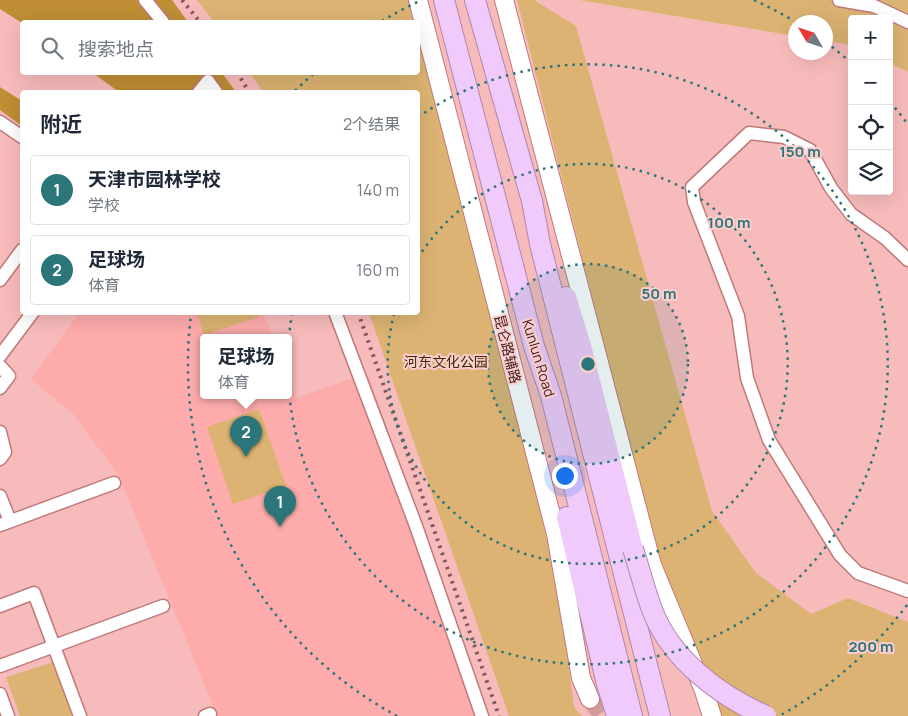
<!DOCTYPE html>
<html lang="zh">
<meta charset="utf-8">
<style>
body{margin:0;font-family:Manrope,"Noto Sans SC",sans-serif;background:#f6f6f7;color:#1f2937}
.controls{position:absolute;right:15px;top:15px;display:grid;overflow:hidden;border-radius:5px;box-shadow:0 5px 20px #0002}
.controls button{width:45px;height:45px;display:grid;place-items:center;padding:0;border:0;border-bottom:1px solid #e0e1e3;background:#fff;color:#1f2937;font:25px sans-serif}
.compass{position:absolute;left:788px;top:15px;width:45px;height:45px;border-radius:50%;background:#fff;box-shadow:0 5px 20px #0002;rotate:309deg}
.you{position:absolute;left:564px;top:475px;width:18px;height:18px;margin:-12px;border:4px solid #fff;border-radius:50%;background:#1a73e8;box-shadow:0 0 0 8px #1a73e833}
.badge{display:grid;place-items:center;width:32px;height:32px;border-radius:50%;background:#2c7679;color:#fff;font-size:16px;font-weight:700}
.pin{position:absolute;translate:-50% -41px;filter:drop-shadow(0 1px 2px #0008)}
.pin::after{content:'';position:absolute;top:26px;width:18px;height:15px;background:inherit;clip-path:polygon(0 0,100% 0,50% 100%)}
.popup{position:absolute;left:200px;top:334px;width:92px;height:65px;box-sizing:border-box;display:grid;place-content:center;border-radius:5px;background:#fff;filter:drop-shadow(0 1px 4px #0005);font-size:16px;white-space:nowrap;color:#747a83}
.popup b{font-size:19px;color:#1f2937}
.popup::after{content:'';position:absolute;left:50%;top:100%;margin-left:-10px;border:10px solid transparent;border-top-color:#fff}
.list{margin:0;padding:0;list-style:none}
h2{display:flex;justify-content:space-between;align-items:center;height:65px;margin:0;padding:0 20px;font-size:21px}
h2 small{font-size:16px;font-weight:400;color:#747a83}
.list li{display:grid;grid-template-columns:32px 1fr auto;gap:15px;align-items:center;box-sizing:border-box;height:70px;margin:0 10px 10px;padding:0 10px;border:1px solid #e0e1e3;border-radius:5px}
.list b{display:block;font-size:19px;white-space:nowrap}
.list p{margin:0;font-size:16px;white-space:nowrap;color:#747a83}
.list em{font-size:16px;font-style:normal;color:#747a83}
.icon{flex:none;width:28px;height:28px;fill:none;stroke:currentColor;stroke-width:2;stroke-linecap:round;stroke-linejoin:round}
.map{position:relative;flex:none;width:908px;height:716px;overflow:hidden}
.search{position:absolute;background:#fff;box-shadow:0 5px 20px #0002;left:20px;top:20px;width:400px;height:55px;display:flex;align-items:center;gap:12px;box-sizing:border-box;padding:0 18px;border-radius:5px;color:#747a83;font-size:19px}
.panel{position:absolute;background:#fff;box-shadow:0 5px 20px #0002;left:20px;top:90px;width:400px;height:225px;border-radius:5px}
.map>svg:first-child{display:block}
</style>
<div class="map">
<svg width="908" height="716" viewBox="0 0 908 716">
<rect width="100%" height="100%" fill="#f8bbbb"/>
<path fill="#feabac" d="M80,312L263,313L273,338H204V396H288L289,379L296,398L368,373L486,716H217L119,476L74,415L31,379Z"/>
<g fill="#dcb372">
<path d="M197,0H414L558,584L574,707L582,716H509L369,313L418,312V92H263L250,73L418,72V22H214Z"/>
<path d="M517,0H534L576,26L712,511L756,573L811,614L848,598L908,622V716H719L667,582L645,507Z"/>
<path d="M579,0H908V72L889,63V19H852V45L826,41V22H796L795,36Z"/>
<path d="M197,313H257L259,317L204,335Z"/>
<path d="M259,409L286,486L233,504L207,427Z"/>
<path d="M54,662L75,716H20L6,677Z"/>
</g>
<g fill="#bf8e35">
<path d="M0,0H172L188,22L22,23L0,9Z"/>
<path d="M93,73H222L236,92H119Z"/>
<path d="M0,87L22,101V126L0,110Z"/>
</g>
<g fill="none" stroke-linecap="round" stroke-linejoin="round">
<path stroke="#d39c9c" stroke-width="18" stroke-dasharray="18 9" stroke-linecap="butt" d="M590,699L603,716"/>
<g stroke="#c0797a" stroke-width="15">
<g id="minor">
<path d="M145,0L163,22"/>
<path d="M839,0L874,6L908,22"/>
<path d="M199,92L208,81L216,92"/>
<path d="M0,122L22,137"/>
<path d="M908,260L885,238L851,214L831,188L810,150L784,137L749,133L692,187L694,202L738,316L747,378L769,440L840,555L858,573L908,591"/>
<path d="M0,280L22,250"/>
<path d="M335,312L416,526L482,716"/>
<path d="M0,356L33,312"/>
<path d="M0,366L9,376L0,388"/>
<path d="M0,432L5,452L0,459"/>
<path d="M0,496L10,521"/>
<path d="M0,525L114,483"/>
<path d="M0,606L34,593L80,716"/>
<path d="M0,666L163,606"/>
<path d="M0,694L8,716"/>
<path d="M205,716L210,714"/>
</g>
</g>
<g stroke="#c0797a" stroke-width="20">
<g id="secondary">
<path d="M418,0L556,534L581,678L590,699"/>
<path d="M504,0L652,565L703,688L712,716"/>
</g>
</g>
<g stroke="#af86ae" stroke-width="22">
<g id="trunk">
<path d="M444,0L534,346L551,396L632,716"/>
<path d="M475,0L532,201L540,244L660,716"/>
<path d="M566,297L581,346L637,566"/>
<path d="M567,517L607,684L617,716"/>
</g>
</g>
<use href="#minor" stroke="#fff" stroke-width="12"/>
<use href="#secondary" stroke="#fff" stroke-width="18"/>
<use href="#trunk" stroke="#f0cafa" stroke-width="20"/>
<g stroke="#805859" stroke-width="4" stroke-dasharray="2.5 5" stroke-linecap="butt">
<path d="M182,0L200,22"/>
<path d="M237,72L249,92"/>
<path d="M358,312L499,716"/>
</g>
<g stroke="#af86ae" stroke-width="22" stroke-linecap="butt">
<path id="trunk-bridge" d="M633,549C640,570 645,592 653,612C672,660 720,696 766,716"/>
</g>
<use href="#trunk-bridge" stroke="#f0cafa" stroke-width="20"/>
</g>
<circle cx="588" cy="364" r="100" fill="#2c7679" fill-opacity=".12"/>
<g fill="none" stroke="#2c7679" stroke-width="2.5" stroke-dasharray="2.5 5">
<circle cx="588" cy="364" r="100"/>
<path d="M418 258A200 200 0 1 1 394 314"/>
<path d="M418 117A300 300 0 1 1 292 314"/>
<path d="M907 605A400 400 0 0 1 779 716M397 716A400 400 0 0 1 191 315M295 91A400 400 0 0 1 313 74M382 21A400 400 0 0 1 422 0M754 0A400 400 0 0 1 794 21M826 42A400 400 0 0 1 850 62M890 102A400 400 0 0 1 907 123"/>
</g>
<g text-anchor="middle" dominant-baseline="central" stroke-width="4" stroke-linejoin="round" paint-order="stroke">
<g font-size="14" fill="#3e2122" stroke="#fbcdcc">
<text transform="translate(508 349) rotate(76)">昆仑路辅路</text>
<text transform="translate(539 358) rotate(73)">Kunlun Road</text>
</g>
<g font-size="14" fill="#3c2801" stroke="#fbcdcc">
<text x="446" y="361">河东文化公园</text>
</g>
</g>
<circle cx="588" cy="364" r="8" fill="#2c7679" stroke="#fbcdcc" stroke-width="2.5"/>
<g font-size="15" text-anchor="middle" font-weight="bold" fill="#2c7679" stroke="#fbcdcc" stroke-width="4" stroke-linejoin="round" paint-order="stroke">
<text x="800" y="157">150 m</text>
<text x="729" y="228">100 m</text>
<text x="659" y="299">50 m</text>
<text x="871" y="652">200 m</text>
</g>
</svg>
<div class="controls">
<button>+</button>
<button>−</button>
<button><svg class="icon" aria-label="locate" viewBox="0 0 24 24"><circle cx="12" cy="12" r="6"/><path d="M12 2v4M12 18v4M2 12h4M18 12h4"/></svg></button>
<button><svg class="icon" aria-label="layers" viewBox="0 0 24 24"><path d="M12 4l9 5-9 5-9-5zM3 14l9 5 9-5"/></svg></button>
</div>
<svg class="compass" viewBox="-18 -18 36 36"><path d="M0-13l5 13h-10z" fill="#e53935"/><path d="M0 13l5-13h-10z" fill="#747a83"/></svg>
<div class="you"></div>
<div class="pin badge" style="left:280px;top:527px">1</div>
<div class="pin badge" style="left:246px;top:457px">2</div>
<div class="popup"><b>足球场</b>体育</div>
<div class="search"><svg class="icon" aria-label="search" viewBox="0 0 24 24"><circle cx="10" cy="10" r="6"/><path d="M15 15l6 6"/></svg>搜索地点</div>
<section class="panel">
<h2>附近<small>2个结果</small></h2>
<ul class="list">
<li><span class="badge">1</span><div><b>天津市园林学校</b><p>学校</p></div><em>140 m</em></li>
<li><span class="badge">2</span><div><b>足球场</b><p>体育</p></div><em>160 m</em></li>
</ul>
</section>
</div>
